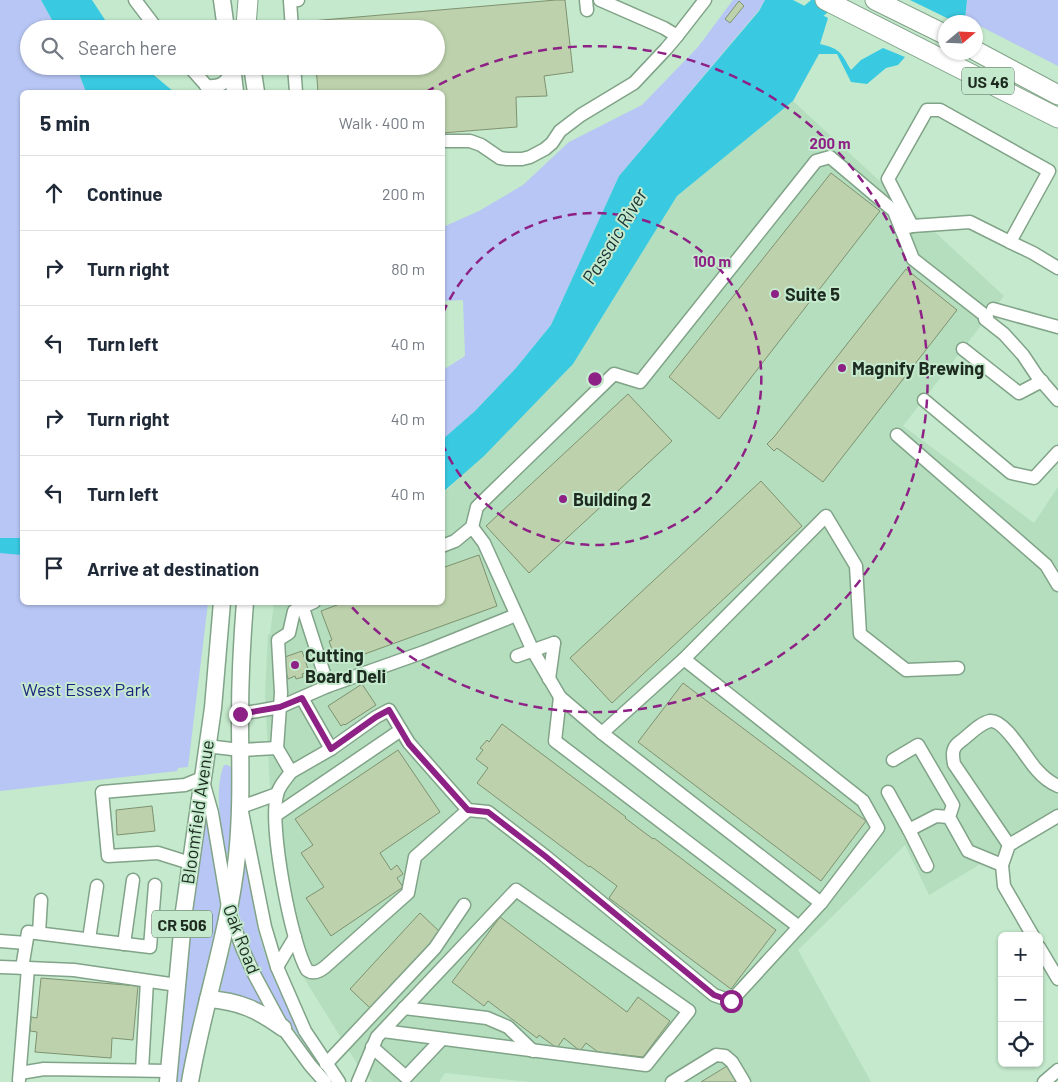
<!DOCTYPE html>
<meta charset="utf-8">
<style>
body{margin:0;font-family:Barlow,sans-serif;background:#f6f6f7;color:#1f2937}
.controls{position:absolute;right:15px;bottom:15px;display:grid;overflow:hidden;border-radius:8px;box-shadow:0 1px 4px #0004}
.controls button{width:45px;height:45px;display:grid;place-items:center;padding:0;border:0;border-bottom:1px solid #e0e1e3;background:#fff;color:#1f2937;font:25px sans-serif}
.compass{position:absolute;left:938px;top:15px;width:45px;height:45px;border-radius:50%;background:#fff;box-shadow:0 1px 4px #0004;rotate:71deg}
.stop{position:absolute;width:15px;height:15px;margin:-11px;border:4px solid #8d2185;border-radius:50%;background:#fff}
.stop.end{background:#8d2185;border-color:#fff;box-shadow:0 1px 5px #0008}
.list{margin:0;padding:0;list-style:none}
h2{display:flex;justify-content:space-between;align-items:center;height:65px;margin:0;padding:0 20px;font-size:21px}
h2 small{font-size:16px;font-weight:400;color:#747a83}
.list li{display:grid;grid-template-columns:32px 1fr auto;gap:15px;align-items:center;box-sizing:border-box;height:75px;padding:0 20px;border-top:1px solid #e0e1e3}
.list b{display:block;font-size:19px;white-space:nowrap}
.list em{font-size:16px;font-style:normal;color:#747a83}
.icon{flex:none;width:28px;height:28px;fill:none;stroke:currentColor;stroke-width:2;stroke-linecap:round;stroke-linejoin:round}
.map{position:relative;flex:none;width:1058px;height:1082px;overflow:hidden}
.search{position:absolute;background:#fff;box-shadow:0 1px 4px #0004;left:20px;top:20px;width:425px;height:55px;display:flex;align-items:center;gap:12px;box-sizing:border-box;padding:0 18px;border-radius:28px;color:#747a83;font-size:19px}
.panel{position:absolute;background:#fff;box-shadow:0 1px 4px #0004;left:20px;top:90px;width:425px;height:515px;border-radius:8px}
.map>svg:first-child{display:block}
</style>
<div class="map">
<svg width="1058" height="1082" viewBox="0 0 1058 1082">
<rect width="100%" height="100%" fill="#c4e9cc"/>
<path fill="#b4debd" d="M793,101L1004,296L903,426L1034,523L1058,487V817L929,895L905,845L798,950L871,1082H530L445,1073L439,1082H373L359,1067L304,978L289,932L273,843L265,696L268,634H270L274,603L442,602L443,492L448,489L573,364L677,196Z"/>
<g fill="#b7c6f4">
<path d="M0,0H41L57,29H29V66H76L86,92H22V602L208,603L188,767L178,768L177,771L0,791Z"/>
<path d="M733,0H765L759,10L619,176L551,325L516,368L475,411L443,439V370L465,356L463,300L443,301V227L479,211L523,185L569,142L642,105L698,47Z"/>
<path d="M967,0H1058V66L976,24V22L965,19Z"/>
<path d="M224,765H227L231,767L233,772V809L230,851L227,854L224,850C221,825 214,788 224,765Z"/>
<path d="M205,815L223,907L183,1082H175L185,966Z"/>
<path d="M245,861L247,862C251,886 254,910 259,934C271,979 292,1019 316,1059L289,1023L273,997L258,968L245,935L238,911Z"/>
<path d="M233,938L268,1010L220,990Z"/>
</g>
<g fill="#39cae2">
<path d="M41,0H92L111,29H57Z"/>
<path d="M765,0H793L828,18L820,44C841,49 841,53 851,70L861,60L883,48L905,57L898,65L886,68L867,84L851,82L837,54H819L793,101L677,196L573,364L484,456L443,492V439L475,411L516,368L551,325L619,176L759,11Z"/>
<path d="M910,0H967L965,19H949Z"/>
<path d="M76,66H143L174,92H86Z"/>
<path d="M0,538H22V555L0,553Z"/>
</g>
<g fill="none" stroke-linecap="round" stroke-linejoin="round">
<path stroke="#39cae2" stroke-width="20" d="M793,28L827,0"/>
</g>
<g fill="#bcd1ac" stroke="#7f9270">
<path d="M556,0H565L573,72L544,76L547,96L516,97L517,127L442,133V92H318L316,66H436V29H312L311,21Z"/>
<path d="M739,1L744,6L730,23L725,19Z"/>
<path d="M831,173L880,211L719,419L669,377Z"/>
<path d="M906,269L957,310L823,482L777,448L774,451L767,444L774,437Z"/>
<path d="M628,394L672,441L529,573L486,526Z"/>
<path d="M761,481L802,526L612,703L570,658Z"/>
<path d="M479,555L497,606L337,664L329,641L332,640L321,611L345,602H442V568Z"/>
<path d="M302,651L309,672L302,674L303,677L296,679L295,676L288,679L282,658Z"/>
<path d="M683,683L866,821L821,881L638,742Z"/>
<path d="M362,684L376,705L345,725L344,724L341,726L328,706Z"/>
<path d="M502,724L626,817L625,818L653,839L654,838L776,930L731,989L609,898L617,886L590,866L589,867L477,783L488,768L476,759L483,750L480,748L487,740L489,742Z"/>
<path d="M398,750L440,812L380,853L391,870L397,865L403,874L397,878L403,887L331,936L306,898L324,887L301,853L313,845L295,819Z"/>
<path d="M152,806L155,831L117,835L116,810Z"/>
<path d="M420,913L441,933L370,1008L350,989Z"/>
<path d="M500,917L627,1012L638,997L670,1021L643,1057L598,1052L586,1043L580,1051L564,1038L557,1048L539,1035L537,1038L488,1001L484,1006L452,982Z"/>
<path d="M41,978L138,986L133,1040L112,1038L111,1058L35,1052L37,1032L30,1031L31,1017L37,1018Z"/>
<path d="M727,1066L737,1082H701Z"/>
</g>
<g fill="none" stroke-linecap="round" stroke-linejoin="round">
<g stroke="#81a388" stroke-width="15">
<g id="minor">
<path d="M135,0L157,29"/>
<path d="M586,0L587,10"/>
<path d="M600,0L664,28L677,36L705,0"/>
<path d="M292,29L290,1L298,0"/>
<path d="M189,66L212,92"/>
<path d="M294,66L296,92"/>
<path d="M206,86C221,87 225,84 232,71"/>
<path d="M442,141H470L481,145L500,158L507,159H522L530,157L545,149L552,143L560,131L581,115L634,83L666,49L677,36"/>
<path d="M912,226L970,222L1010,242"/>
<path d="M901,229L912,226L888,179L927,110H940L1049,171L1010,242L1033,253L1058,268"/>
<path d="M993,309L1058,327"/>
<path d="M985,319L1004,334L1023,355L1037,376L1058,400"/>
<path d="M963,349L1019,393L1042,381"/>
<path d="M924,400L1011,473L1034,478L1058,452"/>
<path d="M897,435L1046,565L1058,585"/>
<path d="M472,527L484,543L533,651L560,697L602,733L821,903"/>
<path d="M442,546L455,541L472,527L477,507L614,374L640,382L816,161L830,157L894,211L913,259L987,317"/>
<path d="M314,602L294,611L289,633L278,640L281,693L277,748L291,772C286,779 278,787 277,795C269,826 291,943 307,970C314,975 320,971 325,967L408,893L415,857L468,810"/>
<path d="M303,608L328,686"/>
<path d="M517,656L554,643"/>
<path d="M549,679L554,643"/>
<path d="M560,697L555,741L799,927"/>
<path d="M302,698L331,749"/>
<path d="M240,714L280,707L328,686L424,652L516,615"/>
<path d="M602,733L684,659L826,516L856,566L860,634L906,670L958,668"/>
<path d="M207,746L240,750L277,748"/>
<path d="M893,760L918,745L953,805L949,817L968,851L1002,865"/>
<path d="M291,772L331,749L376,717L389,710L409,743L468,810L488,812L545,856L714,995L731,1001L821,903L878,828L863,801L684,659"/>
<path d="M888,792L909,830L936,816L949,817"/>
<path d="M277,794L241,807L265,927L277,967L305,1031L339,1082"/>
<path d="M276,815L401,730"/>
<path d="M909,830L927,866"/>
<path d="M1009,845L954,764C952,753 952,747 961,741C969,735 980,723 990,721C1005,719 1027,760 1037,770C1043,777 1049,782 1058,786"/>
<path d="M190,863L158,853L108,856L102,792L185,785L202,778L212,813L229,913L243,950L254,974L283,1028L310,1065L325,1082"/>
<path d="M39,933L41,900"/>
<path d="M1033,936L1004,886L1002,865L1009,845L1058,816"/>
<path d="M89,939L97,886"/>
<path d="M0,941L26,943"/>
<path d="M124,944L133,880"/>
<path d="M1039,947L1058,979"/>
<path d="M0,967L28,968L19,1080"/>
<path d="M277,967L295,937"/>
<path d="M22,968L28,932L150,947L155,885"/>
<path d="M28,968L74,970L177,985"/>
<path d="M404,1008L487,1018L508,1027L533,1051"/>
<path d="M372,1047L406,1077L442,1039"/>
<path d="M326,1064L435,948L464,905"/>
<path d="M142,1070L147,981"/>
<path d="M20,1073L44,1069L169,1071"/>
<path d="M358,1082L377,1037L516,890L689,1011L646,1065L383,1031"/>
<path d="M672,1082L716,1055L725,1056L732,1062L744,1082"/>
<path d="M1044,1082L1058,1070"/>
</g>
</g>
<g stroke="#81a388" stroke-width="19">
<g id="major">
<path d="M222,0L226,29"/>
<path d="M232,66L235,92"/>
<path d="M252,66L256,92"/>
<path d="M208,999C239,1001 258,1010 283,1028"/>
<path d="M168,1082L184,911L213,708L222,602"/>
<path d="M190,1082C203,1006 229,933 237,856C242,809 240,763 240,716C240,678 242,640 245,602"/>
</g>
</g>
<g stroke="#81a388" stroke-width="21">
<g id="highway">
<path d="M825,0L1058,118"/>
<path d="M875,0L946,35"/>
<path d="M246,26L248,0"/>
<path d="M976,51L1058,95"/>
</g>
</g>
<use href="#minor" stroke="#fff" stroke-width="12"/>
<use href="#major" stroke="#fff" stroke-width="16"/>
<use href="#highway" stroke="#fff" stroke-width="19"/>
</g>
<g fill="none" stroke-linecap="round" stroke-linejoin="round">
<path stroke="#8d2185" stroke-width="6" d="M240,714L280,707L302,698L331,749L376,717L389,710L409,744L468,810L488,812L545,856L714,995L731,1001"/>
</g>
<g fill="none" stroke="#8d2185" stroke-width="2.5" stroke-dasharray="9 6">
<path d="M443 313A166 166 0 1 1 443 445"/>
<path d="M426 92A333 333 0 1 1 349 604"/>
</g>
<g fill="#8d2185" stroke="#c4e9cc" stroke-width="2">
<circle cx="775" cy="294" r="5"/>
<circle cx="842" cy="368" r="5"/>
<circle cx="563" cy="499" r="5"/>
<circle cx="295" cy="665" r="5"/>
</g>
<g text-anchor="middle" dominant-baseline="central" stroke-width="4" stroke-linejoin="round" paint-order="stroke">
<g fill="#c4e9cc" stroke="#4e6353" stroke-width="1">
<rect x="962" y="67.5" width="52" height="27" rx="4"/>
<rect x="152" y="910.5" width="60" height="27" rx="4"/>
</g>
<g font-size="16" font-weight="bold" fill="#1c2a1f">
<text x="988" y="81">US 46</text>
<text x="182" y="924">CR 506</text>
</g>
<g font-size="18" font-weight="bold" fill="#1c2a1f" stroke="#c4e9cc" text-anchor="start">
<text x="785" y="294">Suite 5</text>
<text x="852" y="368">Magnify Brewing</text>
<text x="573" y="499">Building 2</text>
<text x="305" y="655">Cutting<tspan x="305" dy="21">Board Deli</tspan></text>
</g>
<g font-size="18" fill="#1e2581" stroke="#c4e9cc">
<text x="86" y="689">West Essex Park</text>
</g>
<g font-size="18" fill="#1c2a1f" stroke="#c4e9cc">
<text transform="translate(197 812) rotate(-82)">Bloomfield Avenue</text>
<text transform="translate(242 939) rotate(69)">Oak Road</text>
</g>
<g font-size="19" font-style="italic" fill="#183034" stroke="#c4e9cc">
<text transform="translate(614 236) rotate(-59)">Passaic River</text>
</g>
</g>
<circle cx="595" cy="379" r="8" fill="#8d2185" stroke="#c4e9cc" stroke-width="2.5"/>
<g font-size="15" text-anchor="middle" font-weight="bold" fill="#8d2185" stroke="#c4e9cc" stroke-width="4" stroke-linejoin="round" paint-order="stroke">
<text x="830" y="149">200 m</text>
<text x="712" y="267">100 m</text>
</g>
</svg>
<div class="controls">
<button>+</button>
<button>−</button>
<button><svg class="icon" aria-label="locate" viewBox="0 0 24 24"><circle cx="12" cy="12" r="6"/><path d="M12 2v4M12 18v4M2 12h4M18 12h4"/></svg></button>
</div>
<svg class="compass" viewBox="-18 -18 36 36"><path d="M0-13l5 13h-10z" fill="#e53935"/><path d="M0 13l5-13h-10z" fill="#747a83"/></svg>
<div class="stop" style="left:731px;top:1001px"></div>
<div class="stop end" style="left:240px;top:714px"></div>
<div class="search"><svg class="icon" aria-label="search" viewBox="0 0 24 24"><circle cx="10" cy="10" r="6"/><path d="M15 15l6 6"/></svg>Search here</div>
<section class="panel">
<h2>5 min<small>Walk · 400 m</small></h2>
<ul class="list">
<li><svg class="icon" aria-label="ahead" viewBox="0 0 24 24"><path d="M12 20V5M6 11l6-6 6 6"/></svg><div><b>Continue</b></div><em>200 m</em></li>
<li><svg class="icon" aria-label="right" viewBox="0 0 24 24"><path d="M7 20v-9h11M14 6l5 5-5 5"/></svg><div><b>Turn right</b></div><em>80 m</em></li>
<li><svg class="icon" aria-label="left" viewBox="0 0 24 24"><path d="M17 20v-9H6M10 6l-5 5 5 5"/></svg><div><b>Turn left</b></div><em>40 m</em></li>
<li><svg class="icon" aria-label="right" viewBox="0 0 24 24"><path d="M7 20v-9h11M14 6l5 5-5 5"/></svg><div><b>Turn right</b></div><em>40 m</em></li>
<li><svg class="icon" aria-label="left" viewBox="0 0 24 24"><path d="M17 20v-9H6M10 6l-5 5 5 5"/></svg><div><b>Turn left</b></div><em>40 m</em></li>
<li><svg class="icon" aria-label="arrive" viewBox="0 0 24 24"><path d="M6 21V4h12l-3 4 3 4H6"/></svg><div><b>Arrive at destination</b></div></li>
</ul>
</section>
</div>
